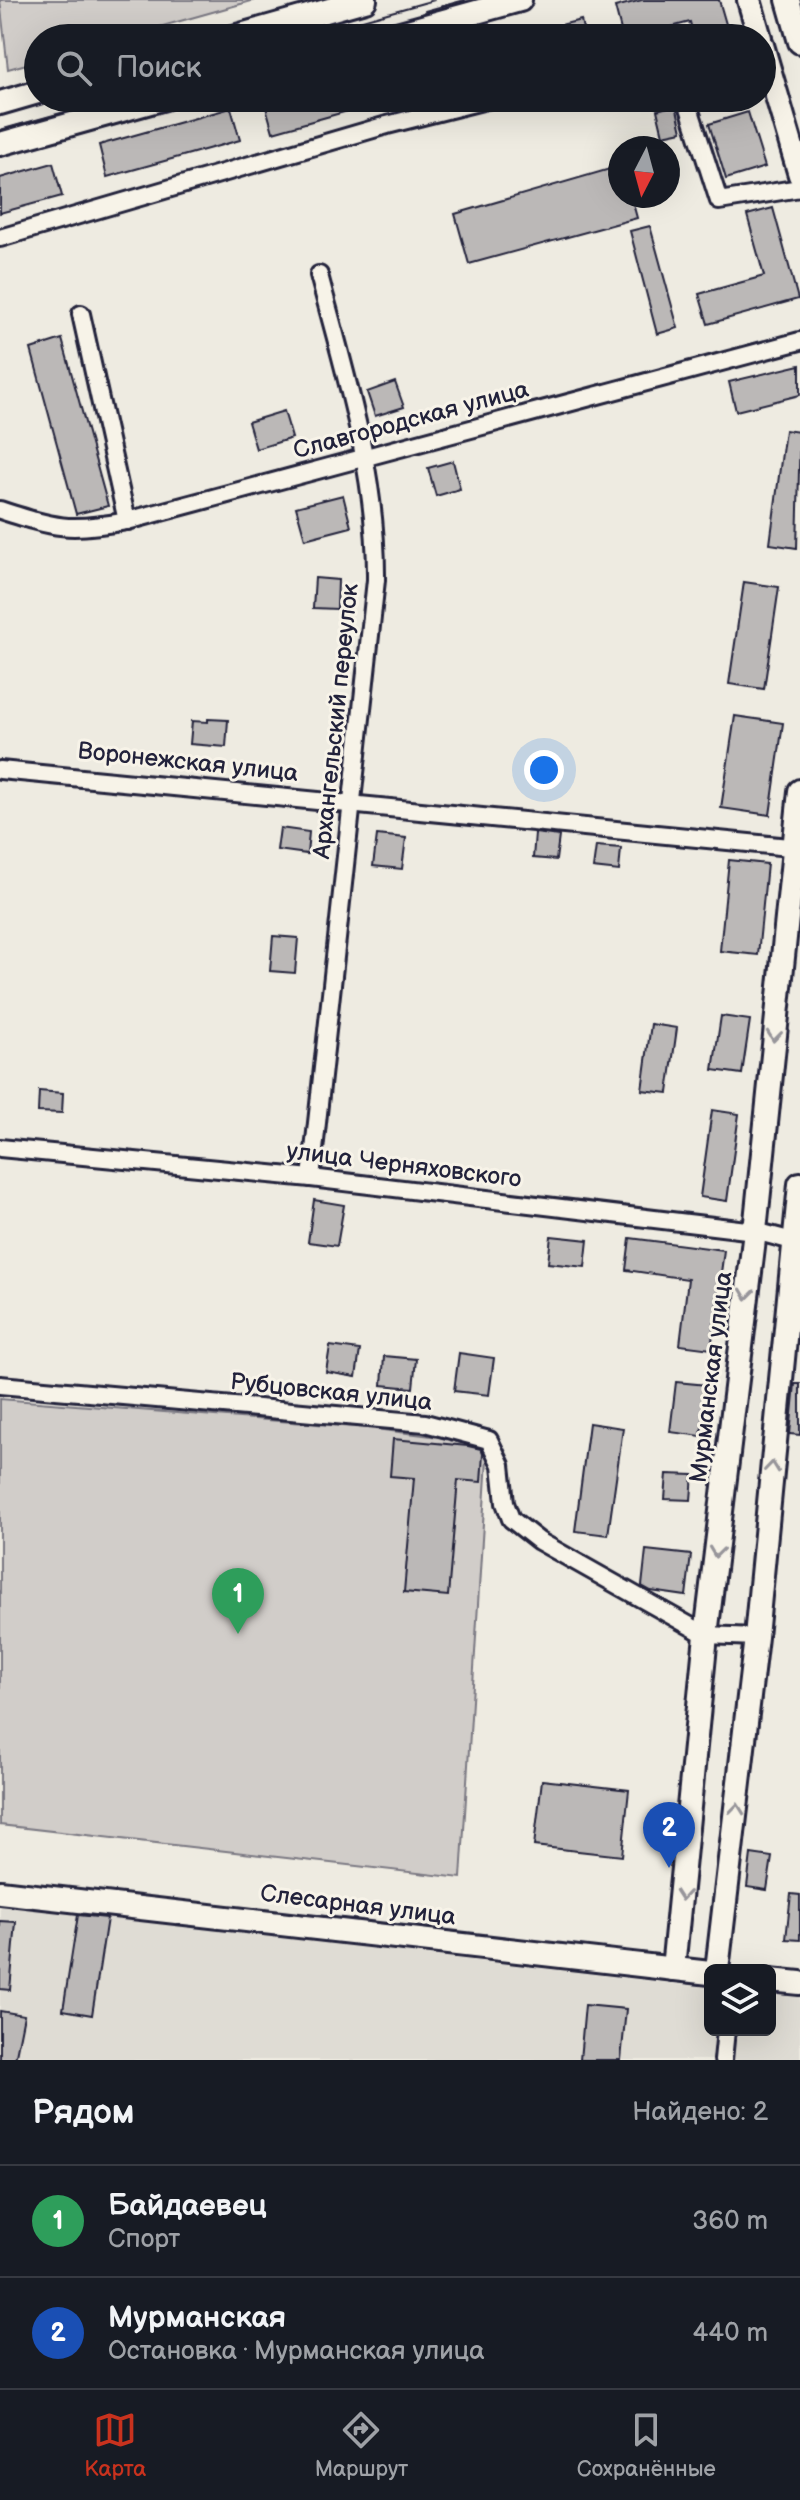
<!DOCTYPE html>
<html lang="ru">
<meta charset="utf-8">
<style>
body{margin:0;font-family:"Balsamiq Sans",sans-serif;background:#20242c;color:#f1f3f6}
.controls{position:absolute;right:24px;bottom:24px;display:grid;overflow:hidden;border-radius:12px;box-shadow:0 8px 32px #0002}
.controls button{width:72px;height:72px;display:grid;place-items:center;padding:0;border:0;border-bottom:2px solid #363941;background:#171b24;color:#f1f3f6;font:40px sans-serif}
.compass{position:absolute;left:608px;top:136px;width:72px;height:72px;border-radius:50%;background:#171b24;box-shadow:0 8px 32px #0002;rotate:186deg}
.you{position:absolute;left:544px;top:770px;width:28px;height:28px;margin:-20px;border:6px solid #fff;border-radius:50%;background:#1a73e8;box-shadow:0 0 0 12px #1a73e833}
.badge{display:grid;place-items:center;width:52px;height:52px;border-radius:50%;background:#c8321e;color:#fff;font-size:26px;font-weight:700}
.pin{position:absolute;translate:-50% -66px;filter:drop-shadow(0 2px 4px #0008)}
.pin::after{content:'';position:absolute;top:42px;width:28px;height:24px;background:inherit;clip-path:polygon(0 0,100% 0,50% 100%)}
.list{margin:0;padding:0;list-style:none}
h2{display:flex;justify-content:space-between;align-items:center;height:104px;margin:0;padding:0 32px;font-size:34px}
h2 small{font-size:26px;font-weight:400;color:#9ea1a6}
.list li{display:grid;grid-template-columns:52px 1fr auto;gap:24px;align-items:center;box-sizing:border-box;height:112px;padding:0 32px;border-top:2px solid #363941}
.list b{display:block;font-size:30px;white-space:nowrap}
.list p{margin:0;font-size:26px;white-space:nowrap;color:#9ea1a6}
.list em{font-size:26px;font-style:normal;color:#9ea1a6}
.icon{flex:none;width:44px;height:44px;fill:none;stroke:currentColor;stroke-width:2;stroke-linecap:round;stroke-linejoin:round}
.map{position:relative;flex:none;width:800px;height:2060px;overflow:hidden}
.search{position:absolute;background:#171b24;box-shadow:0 8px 32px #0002;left:24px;right:24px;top:24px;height:88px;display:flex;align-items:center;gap:20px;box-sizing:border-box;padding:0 28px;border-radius:44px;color:#9ea1a6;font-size:30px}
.sheet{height:328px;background:#171b24}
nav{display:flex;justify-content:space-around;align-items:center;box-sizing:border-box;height:112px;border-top:2px solid #363941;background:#171b24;font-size:22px;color:#9ea1a6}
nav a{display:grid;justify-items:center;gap:4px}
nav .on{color:#c8321e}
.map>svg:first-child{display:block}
</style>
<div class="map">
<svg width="800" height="2060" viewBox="0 0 800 2060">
<rect width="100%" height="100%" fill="#eeebe1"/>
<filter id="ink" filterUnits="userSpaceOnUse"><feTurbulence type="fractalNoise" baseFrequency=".0125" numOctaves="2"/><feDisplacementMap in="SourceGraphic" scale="16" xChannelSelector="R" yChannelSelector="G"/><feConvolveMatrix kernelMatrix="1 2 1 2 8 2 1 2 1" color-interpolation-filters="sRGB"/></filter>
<g filter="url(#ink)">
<path fill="#dfdcd4" d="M0,1905L710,1988V2030H770V1997L775,1998L785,1984L800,1986V2060H0Z"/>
<g fill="#d1cdc9" stroke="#7a7882" stroke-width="2">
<path d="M0,0H255L120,38H38V61L8,69Z"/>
<path d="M0,1399L367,1428L488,1443L461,1878L0,1825Z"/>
</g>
<g fill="#bbb8b7" stroke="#22223b" stroke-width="2">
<path d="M642,0H719L730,38H694L690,22L656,31L658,38H623L615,7Z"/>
<path d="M581,20L585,38H528V33Z"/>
<path d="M272,98H380V102L273,132L264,100Z"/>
<path d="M676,105L682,131L663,135L657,110Z"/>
<path d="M231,108L240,140L107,177L99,145Z"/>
<path d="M748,112L765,167L726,179L709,124Z"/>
<path d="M53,163L62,196L0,213V178Z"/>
<path d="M620,166V196H631L637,218L469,264L455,214Z"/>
<path d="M773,208L798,299L708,324L699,294L764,276L747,215Z"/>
<path d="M650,226L678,328L657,334L630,231Z"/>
<path d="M62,339L108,506L76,514L31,349Z"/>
<path d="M800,365V395L736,411L729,382Z"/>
<path d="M395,382L404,407L375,416L367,392Z"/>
<path d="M284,411L292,438L256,449L248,422Z"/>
<path d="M785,430L800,432L797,548L770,544Z"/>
<path d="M453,461L460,489L436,496L428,468Z"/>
<path d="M343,495L351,527L305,539L296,507Z"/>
<path d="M315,578L338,580L337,609L313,608Z"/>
<path d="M744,582L779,587L764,689L729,684Z"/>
<path d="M735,716L783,723L770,815L721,808Z"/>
<path d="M208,719L228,720L226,747L190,744L192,721L208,722Z"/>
<path d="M280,828L309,832L307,854L277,850Z"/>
<path d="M535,833L559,836L556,860L533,858Z"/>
<path d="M377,835L406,838L402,869L373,866Z"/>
<path d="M596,846L621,848L619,871L593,868Z"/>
<path d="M729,860L767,864L758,955L720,951Z"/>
<path d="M273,936L298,938L295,973L270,971Z"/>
<path d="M721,1016L750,1020L742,1074L713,1070Z"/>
<path d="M651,1024L677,1028L668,1093L642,1090Z"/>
<path d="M39,1091L63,1093L62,1113L38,1112Z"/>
<path d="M712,1110L739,1114L727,1201L700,1197Z"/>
<path d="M314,1200L344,1205L337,1246L308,1242Z"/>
<path d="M551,1236L588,1240L585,1267L548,1263Z"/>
<path d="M630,1238L724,1250L711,1349L680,1345L688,1279L626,1270Z"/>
<path d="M330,1346L360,1350L356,1377L326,1372Z"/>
<path d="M459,1353L494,1358L489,1395L454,1391Z"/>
<path d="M384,1356L416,1359L413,1388L382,1385Z"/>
<path d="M676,1382L707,1385L701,1436L670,1432Z"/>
<path d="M795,1384H800V1435L790,1434Z"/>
<path d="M589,1423L623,1428L608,1535L575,1531Z"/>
<path d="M393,1439L468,1446L481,1449L483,1454L481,1482L458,1480L448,1596L404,1592L414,1478L390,1476Z"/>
<path d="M667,1474L693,1475L691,1500L665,1499Z"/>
<path d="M646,1550L691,1555L686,1596L651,1591L642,1586Z"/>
<path d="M542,1780L629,1790L622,1856L534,1846Z"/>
<path d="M751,1854L772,1857L767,1890L747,1887Z"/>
<path d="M791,1894L800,1895V1940L786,1939Z"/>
<path d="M78,1915L107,1918L92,2015L63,2010Z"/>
<path d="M0,1921L16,1922L10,1990L0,1989Z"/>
<path d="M585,2005L626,2009L621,2060H580Z"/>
<path d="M0,2011L24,2015L15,2060H0Z"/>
</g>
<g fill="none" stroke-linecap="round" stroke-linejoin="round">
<g stroke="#22223b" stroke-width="22">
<g id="minor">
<path d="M686,98L719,201L800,188"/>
<path d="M0,238L387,125L494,98"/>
<path d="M81,314L127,521"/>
<path d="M0,510C56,528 68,532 127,521L800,341"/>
<path d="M0,770L800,848"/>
<path d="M0,1148L311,1178L755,1231L800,1243"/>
<path d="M311,1178L376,580C377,475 346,377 319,275"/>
<path d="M0,1385L425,1423L489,1440L501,1465L505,1503L511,1519L539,1541L706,1635L756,1637"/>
<path d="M723,2060L726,2030"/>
</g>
</g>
<g stroke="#22223b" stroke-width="28">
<g id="major">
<path d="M749,0L760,38"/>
<path d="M788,0L800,42"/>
<path d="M230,38L365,0"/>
<path d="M382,38L520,0"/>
<path d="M762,45L800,175"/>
<path d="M0,103L38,92"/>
<path d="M0,144L165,98"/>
<path d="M0,1892L710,1973"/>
<path d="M673,1969L706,1635L755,1231L800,791"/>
<path d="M717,1970L756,1637L800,1184"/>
<path d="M770,1980L800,1983"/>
</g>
</g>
<use href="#minor" stroke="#f7f3e8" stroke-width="16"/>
<use href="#major" stroke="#f7f3e8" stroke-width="22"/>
<g stroke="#22223b" stroke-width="2">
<path d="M425,11L465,0"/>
<path d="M298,38L434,0"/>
<path d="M0,130L115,98"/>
</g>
</g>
<defs><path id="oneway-chevron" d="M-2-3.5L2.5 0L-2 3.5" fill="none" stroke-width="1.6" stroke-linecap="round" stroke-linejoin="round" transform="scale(2)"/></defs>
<g stroke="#97959a">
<use href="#oneway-chevron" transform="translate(774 1036) rotate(96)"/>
<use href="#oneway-chevron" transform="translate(747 1294) rotate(97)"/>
<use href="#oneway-chevron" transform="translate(772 1467) rotate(-84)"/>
<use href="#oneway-chevron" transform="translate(716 1552) rotate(97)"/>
<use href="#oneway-chevron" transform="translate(737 1809) rotate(-84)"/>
<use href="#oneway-chevron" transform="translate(682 1895) rotate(95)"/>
</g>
</g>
<g text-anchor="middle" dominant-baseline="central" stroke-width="6" stroke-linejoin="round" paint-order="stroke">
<g font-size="24" fill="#22223b" stroke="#f7f3e8">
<text transform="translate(411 420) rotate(-15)">Славгородская улица</text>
<text transform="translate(336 721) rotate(-84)">Архангельский переулок</text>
<text transform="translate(188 762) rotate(6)">Воронежская улица</text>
<text transform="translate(404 1165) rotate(7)">улица Черняховского</text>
<text transform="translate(711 1377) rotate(-83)">Мурманская улица</text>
<text transform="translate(331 1392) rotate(6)">Рубцовская улица</text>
<text transform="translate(358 1905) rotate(7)">Слесарная улица</text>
</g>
</g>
</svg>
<div class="controls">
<button><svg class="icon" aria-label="layers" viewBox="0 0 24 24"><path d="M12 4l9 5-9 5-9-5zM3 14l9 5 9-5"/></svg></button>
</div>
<svg class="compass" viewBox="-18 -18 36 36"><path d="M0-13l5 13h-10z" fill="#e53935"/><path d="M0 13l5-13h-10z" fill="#9ea1a6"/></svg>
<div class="you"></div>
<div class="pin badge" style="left:238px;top:1634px;background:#2e9e5b">1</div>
<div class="pin badge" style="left:669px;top:1868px;background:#1a4fb4">2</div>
<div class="search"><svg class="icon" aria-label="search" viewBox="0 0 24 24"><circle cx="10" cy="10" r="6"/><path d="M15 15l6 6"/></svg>Поиск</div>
</div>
<section class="sheet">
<h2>Рядом<small>Найдено: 2</small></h2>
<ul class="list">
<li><span class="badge" style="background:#2e9e5b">1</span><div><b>Байдаевец</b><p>Спорт</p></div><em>360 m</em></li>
<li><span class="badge" style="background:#1a4fb4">2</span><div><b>Мурманская</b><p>Остановка · Мурманская улица</p></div><em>440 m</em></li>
</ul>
</section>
<nav>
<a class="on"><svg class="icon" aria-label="map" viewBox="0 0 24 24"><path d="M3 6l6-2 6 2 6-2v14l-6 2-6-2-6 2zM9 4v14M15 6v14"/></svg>Карта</a>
<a><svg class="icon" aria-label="directions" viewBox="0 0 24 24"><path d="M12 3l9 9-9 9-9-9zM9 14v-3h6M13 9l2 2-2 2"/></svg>Маршрут</a>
<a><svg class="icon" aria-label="saved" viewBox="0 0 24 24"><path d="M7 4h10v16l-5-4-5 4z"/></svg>Сохранённые</a>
</nav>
